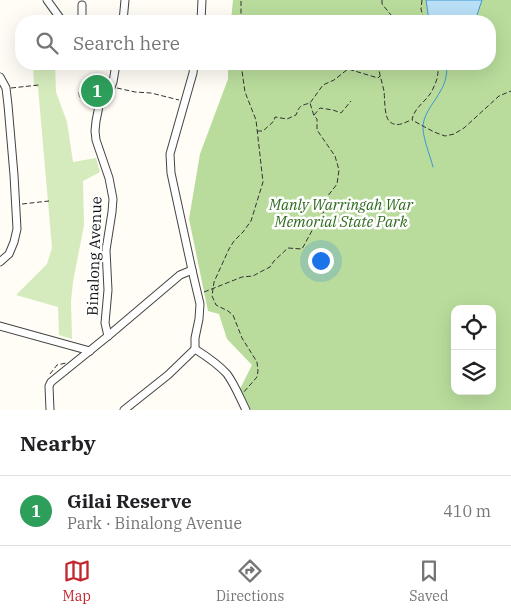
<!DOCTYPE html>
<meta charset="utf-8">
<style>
body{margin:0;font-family:"IBM Plex Serif",serif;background:#f6f6f6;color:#202124}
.controls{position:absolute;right:15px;bottom:15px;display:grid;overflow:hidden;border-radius:10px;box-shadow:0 5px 20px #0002}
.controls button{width:45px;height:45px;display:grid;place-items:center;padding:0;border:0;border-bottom:1px solid #e0e0e0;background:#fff;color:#202124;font:25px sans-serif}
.you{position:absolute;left:320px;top:260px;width:18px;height:18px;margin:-12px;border:4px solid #fff;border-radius:50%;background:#1a73e8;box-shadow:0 0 0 8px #1a73e833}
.badge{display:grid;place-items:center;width:32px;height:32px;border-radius:50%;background:#c4262e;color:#fff;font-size:16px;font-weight:700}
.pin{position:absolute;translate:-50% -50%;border:2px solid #fff;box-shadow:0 1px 5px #0006}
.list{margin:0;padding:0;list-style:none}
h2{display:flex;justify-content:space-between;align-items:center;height:65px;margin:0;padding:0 20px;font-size:21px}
h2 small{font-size:16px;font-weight:400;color:#757577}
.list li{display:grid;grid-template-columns:32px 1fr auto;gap:15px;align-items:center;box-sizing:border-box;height:70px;padding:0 20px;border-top:1px solid #e0e0e0}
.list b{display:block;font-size:19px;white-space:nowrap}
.list p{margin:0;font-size:16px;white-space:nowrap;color:#757577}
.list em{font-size:16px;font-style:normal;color:#757577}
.icon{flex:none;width:28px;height:28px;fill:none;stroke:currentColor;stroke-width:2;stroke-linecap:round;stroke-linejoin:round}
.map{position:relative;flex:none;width:511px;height:410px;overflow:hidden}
.search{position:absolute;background:#fff;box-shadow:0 5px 20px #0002;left:15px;right:15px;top:15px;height:55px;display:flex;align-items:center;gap:12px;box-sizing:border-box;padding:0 18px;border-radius:20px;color:#757577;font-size:19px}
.sheet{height:135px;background:#fff}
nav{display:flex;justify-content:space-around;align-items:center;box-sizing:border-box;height:70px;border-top:1px solid #e0e0e0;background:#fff;font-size:14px;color:#757577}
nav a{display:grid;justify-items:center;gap:2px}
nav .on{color:#c4262e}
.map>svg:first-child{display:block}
</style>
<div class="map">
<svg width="511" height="410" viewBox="0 0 511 410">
<rect width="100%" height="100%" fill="#fffdf5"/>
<path fill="#d5ebbd" d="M33,64H55L56,92L67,122L73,162L96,158L100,172L83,181L84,225L73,282L71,301L72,339L59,335L58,307L16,295L47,264L52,248L38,87L34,86Z"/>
<g fill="#b9dc9c" fill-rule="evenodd">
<path d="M233,0H426L429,21H231Z"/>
<path d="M482,0H511V410H251L240,389L252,365L227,339L219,314L208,311L189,219L200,154L228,79V64H490V21H475ZM455,309H492V391H455Z"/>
</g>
<path fill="#b9e0f7" stroke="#3f96cf" d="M426,0H482L475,21H429Z"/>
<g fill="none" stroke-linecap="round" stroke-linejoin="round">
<path stroke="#3f96cf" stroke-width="1" d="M433,167C430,155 422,136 423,125C425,111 435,102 441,90C446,82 447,73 447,64"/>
<g stroke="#444" stroke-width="9">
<g id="minor">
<path d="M47,0L60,18L64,21"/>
<path d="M82,21V5"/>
<path d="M123,21L125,0"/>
<path d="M201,21L202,0"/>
<path d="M0,77L6,88L8,105L14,175L17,229L14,242L9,254L0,262"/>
<path d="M83,94L88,100L99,106"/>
<path d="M0,326L90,351"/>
<path d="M108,336L105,323L108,290L106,250L112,212L113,199L109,178L96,140L95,131L96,121L99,106L109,92L113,82L116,64"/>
<path d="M195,349C206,356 218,364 227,374C235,385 240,398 246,410"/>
<path d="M50,410L49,386L51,382L108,336L180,275L192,270"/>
<path d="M124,410L168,375L195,349V338L199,319L200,304L192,270L171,173L170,154L193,73L194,64"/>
</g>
</g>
<g stroke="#333" stroke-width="1" stroke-dasharray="5 2.5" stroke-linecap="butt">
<path d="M382,0V4L391,15L394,21"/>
<path d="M422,0L421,9L424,21"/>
<path d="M241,21V0"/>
<path d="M241,64L245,92L256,120L263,182L251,221L243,232L234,241L229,249L214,282L212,296L216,305L228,311L233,315L242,338L257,362L258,371L257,377L243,393"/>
<path d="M378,64C379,73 382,82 384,91C385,99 384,115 389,121C396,128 404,123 411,120"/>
<path d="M436,64C439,70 438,73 437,79C435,84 433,90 430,94C424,103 414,108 412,120L434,132L445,136L454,134L464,128L499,96L511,91"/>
<path d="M11,88L39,85"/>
<path d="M117,88L135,92L151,93L179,100"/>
<path d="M314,115L320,108L333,110L341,113L351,101"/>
<path d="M257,131H263L274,121L275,117L287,119L296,115C300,105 300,106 310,103L323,85L334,80L348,69L378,78L380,76"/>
<path d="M22,204L49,201"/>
<path d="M204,292L242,277L253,276L264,270L270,267L274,261L288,248L302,249L314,227L325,210L327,197L337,184L339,170L335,156L317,130V119L314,116L310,103"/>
<path d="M50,374L57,365L66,363"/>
</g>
<use href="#minor" stroke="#fff" stroke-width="7"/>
</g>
<g text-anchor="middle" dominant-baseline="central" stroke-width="5" stroke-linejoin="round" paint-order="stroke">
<g font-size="15" font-style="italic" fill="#2f6b1f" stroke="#fff">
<text x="341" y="204">Manly Warringah War<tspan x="341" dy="17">Memorial State Park</tspan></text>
</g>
<g font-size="15" fill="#111" stroke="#fff">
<text transform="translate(94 256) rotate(-88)">Binalong Avenue</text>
</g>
</g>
</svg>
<div class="controls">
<button><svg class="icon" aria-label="locate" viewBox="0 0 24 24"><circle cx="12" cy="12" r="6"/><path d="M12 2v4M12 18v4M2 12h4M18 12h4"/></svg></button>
<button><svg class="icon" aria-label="layers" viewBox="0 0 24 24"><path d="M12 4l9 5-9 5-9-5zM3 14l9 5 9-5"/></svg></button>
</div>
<div class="you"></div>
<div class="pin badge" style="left:97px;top:91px;background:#2e9e5b">1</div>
<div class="search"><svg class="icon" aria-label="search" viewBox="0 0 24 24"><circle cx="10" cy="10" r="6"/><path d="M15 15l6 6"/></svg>Search here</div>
</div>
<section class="sheet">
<h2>Nearby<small></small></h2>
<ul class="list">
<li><span class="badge" style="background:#2e9e5b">1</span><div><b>Gilai Reserve</b><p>Park · Binalong Avenue</p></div><em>410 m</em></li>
</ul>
</section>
<nav>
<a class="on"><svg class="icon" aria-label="map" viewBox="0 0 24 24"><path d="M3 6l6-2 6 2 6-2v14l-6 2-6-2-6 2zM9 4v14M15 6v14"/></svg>Map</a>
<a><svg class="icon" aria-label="directions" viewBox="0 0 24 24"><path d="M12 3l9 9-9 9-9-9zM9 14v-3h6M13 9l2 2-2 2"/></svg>Directions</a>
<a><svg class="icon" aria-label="saved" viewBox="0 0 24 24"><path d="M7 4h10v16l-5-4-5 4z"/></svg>Saved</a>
</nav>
